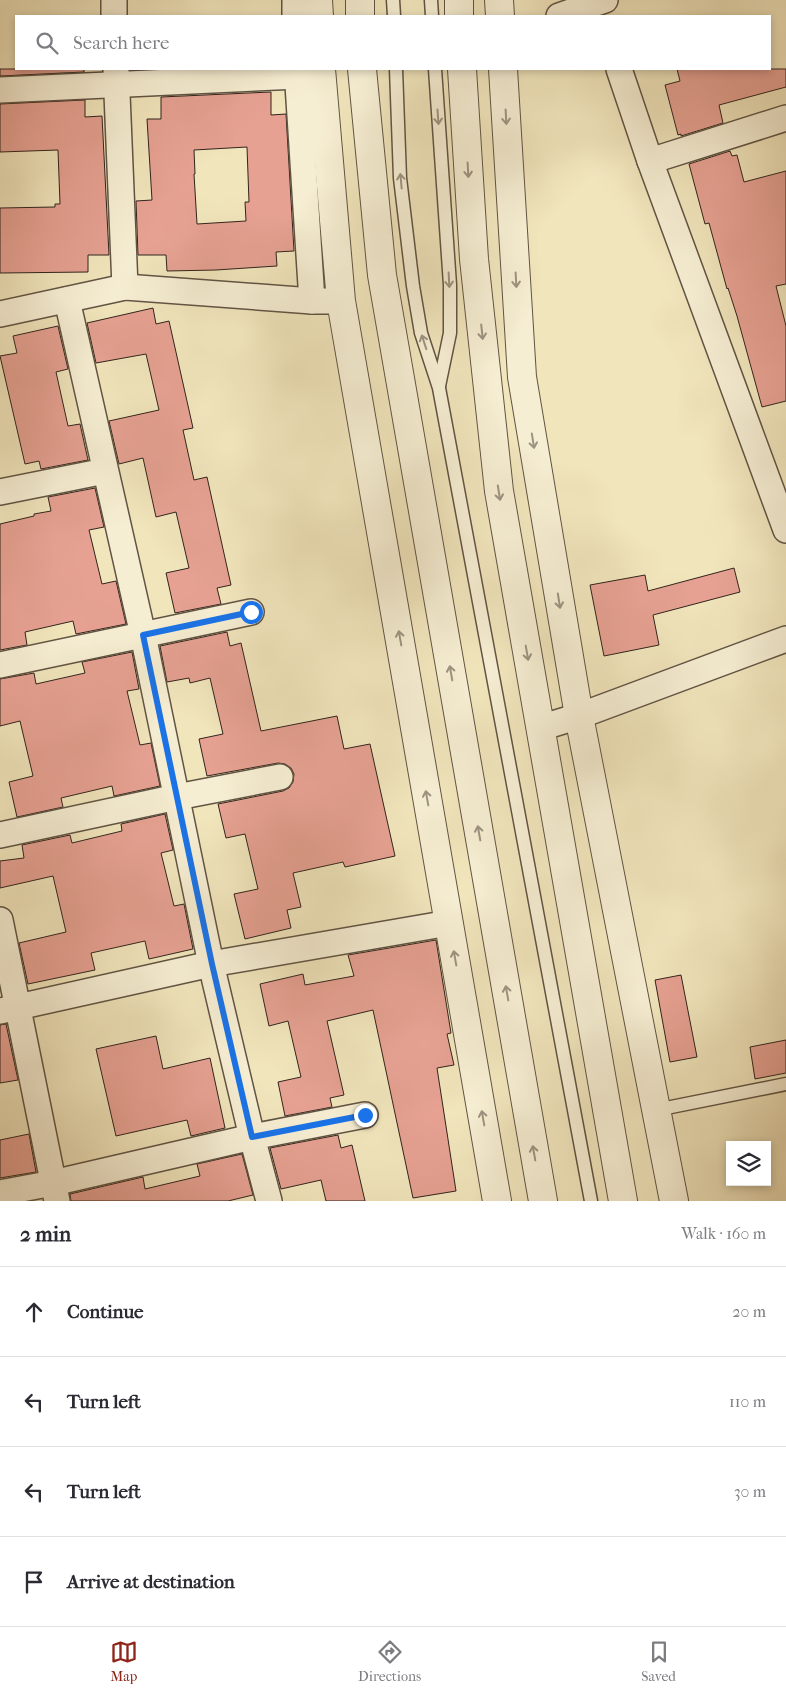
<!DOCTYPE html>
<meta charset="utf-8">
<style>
body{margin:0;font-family:"IM FELL French Canon",serif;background:#f2f2f3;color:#2b2b33}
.controls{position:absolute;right:15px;bottom:15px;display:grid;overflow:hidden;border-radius:0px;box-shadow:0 2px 8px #0003}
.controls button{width:45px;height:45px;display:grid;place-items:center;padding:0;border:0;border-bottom:1px solid #e1e1e2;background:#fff;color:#2b2b33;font:25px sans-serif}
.stop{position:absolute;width:15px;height:15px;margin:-11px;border:4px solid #1a73e8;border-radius:50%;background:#fff}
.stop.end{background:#1a73e8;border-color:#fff;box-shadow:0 1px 5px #0008}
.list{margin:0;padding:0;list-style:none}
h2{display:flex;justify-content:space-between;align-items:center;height:65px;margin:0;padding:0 20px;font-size:21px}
h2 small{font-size:16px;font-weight:400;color:#7c7c81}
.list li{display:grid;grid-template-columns:32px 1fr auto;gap:15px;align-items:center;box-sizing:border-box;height:90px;padding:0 20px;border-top:1px solid #e1e1e2}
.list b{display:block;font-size:19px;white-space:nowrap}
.list em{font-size:16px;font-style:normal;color:#7c7c81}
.icon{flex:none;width:28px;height:28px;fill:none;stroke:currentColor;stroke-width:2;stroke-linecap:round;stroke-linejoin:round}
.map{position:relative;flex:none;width:786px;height:1201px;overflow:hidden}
.search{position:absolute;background:#fff;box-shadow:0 2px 8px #0003;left:15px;right:15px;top:15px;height:55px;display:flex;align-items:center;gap:12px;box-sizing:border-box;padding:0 18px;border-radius:0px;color:#7c7c81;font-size:19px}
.sheet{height:425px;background:#fff}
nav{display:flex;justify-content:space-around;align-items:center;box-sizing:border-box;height:70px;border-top:1px solid #e1e1e2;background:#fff;font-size:14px;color:#7c7c81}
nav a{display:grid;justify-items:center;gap:2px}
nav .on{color:#8f2418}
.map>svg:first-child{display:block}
</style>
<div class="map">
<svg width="786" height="1201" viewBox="0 0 786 1201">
<rect width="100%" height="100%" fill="#f1e5bc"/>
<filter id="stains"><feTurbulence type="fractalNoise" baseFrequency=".004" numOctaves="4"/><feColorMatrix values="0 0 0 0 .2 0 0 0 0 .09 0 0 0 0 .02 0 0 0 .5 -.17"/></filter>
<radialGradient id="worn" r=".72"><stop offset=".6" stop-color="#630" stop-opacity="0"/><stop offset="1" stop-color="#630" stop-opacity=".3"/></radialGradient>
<g fill="#e6a192" stroke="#31241c" fill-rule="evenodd">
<path d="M0,69H84V72L0,76Z"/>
<path d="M677,69H786V87L719,105L723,123L681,136V134L678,135L665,85L680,81Z"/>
<path d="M271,92V115L286,114L294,251L276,252L277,266L216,270L167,271L166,255H138L136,201L152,200L147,119H161V97ZM247,147L249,202H245L246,221L197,224L194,174H195L194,150Z"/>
<path d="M85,100V117L102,116L109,255H88V272L0,273V208L55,207V204H60L58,150L0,152V104Z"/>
<path d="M730,151L732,156L737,155L744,182L786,171V284L776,286L786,326V401L762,407L737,316L728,288L727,289L709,223L705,224L689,164Z"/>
<path d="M153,308L156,324L169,321L193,428L183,430L194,480L207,477L231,585L217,588L221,604L175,613L166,573L189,568L176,512L156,517L143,458L119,464L109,421L159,410L146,354L96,363L87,323Z"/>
<path d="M58,326L68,369L56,372L68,426L80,424L88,460L41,469L39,461L25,464L0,356L17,353L13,336Z"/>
<path d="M95,488L104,527L89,530L102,584L116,581L126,624L76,634L73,621L25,632L27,645L0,650V524L34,516V514L51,511L48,497Z"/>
<path d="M734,568L740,592L653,615L659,645L604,656L590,585L645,575L648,591Z"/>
<path d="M227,632L230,646L241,643L261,731L337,716L344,749L370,744L395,856L345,867L343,862L293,873L301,907L287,910L291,928L245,939L234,894L258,889L245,834L226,838L218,804L283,791L289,788L293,782L294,774L291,768L285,764L278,763L207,776L199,739L223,734L210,678L190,683L189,678L167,682L160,646Z"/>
<path d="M132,652L139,689L127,691L140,745L151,743L160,786L114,796L112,786L61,798L63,807L17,817L9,782L33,776L20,721L0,726V679L34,673L36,684L85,673L82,662Z"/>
<path d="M165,814L173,850L161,853L174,906L184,904L193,949L149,959L145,941L91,953L95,970L28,984L19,943L66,932L53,876L0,888V861L24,858L22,845L70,835L72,843L122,831L121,824Z"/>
<path d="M436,940L451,1033L447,1034L454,1065L437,1068L456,1191L413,1198L373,1010L327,1021L344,1095L330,1098L332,1107L285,1116L278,1082L301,1077L288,1021L269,1026L260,984L303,974L305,985L354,976L348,955Z"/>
<path d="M681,975L697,1057L670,1062L655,980Z"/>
<path d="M6,1024L18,1080L0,1083V1025Z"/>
<path d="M156,1036L163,1069L210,1058L225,1128L191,1136L187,1120L116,1136L96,1049Z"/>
<path d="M786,1040V1073L755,1079L750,1047Z"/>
<path d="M29,1134L36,1172L0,1178V1140Z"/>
<path d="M338,1135L341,1148L352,1145L365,1201H326L321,1180L281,1189L270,1148Z"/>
<path d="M242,1154L253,1195L228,1201H71L70,1194L143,1177L145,1189L200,1176L197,1164Z"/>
</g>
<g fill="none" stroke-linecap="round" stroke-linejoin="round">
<g stroke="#615444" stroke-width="15">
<g id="service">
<path d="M393,0L394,16"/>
<path d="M431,0L432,16"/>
<path d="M396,69L400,178L413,286L421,333L439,388L591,1201"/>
<path d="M435,69L450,285V333L439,386"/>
<path d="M656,1110L786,1084"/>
</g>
</g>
<g stroke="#615444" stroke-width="28">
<g id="minor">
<path d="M114,0V16"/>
<path d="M295,0V16"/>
<path d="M559,16L605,0"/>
<path d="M297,69L312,301"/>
<path d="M619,69L650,161L786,530"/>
<path d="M116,70L125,287"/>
<path d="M0,90L298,76"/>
<path d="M650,161L786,118"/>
<path d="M67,300L143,635L211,964L252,1137L269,1201"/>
<path d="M0,314L125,287L312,301H341"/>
<path d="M0,492L105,471"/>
<path d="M0,665L251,612"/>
<path d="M540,728L579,716L786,639"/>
<path d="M0,835L177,797L280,777"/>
<path d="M0,920L57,1201"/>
<path d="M0,1011L211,964L449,923"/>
<path d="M0,1193L53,1183L252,1137L365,1115"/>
</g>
</g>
<g stroke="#615444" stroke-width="30">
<g id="tertiary">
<path d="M318,0L319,16"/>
<path d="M360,0V16"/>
<path d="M459,0V16"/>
<path d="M499,0L500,16"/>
<path d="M321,69L341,301L497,1201"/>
<path d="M362,69L382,275L543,1201"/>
<path d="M462,69L474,259L499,491L623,1201"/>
<path d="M503,69L522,377L579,716L674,1201"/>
</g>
</g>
<use href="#service" stroke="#f6eed3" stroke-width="12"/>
<use href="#minor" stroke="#f6eed3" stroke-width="25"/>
<use href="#tertiary" stroke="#f6eed3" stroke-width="28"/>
</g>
<defs><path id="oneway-shaft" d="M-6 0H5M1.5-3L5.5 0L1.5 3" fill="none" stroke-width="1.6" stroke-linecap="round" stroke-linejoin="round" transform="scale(1.25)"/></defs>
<g stroke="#9d9381">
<use href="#oneway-shaft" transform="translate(438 117) rotate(86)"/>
<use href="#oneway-shaft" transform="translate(506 117) rotate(87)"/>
<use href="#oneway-shaft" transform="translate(468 170) rotate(87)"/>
<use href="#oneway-shaft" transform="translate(401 181) rotate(-95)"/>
<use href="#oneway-shaft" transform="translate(449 280) rotate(87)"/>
<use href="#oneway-shaft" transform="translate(516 280) rotate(87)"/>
<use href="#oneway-shaft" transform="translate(482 332) rotate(84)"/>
<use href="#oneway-shaft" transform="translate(424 342) rotate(-108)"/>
<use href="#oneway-shaft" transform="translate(533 441) rotate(81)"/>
<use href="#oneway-shaft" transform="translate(499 493) rotate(81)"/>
<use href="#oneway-shaft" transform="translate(559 601) rotate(81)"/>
<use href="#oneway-shaft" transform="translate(400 638) rotate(-100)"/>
<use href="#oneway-shaft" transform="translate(527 653) rotate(80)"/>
<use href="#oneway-shaft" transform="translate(451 673) rotate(-100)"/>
<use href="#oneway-shaft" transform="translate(427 798) rotate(-100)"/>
<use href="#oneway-shaft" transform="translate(479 833) rotate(-100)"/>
<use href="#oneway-shaft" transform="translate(455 958) rotate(-100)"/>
<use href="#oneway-shaft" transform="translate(507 993) rotate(-100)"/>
<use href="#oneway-shaft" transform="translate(483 1118) rotate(-100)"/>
<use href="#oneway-shaft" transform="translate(534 1153) rotate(-100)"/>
</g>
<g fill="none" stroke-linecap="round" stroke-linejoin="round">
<path stroke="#1a73e8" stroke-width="6" d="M251,612L143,635L212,964L252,1137L365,1115"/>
</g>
<rect width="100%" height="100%" filter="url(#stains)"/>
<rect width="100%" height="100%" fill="url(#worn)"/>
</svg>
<div class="controls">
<button><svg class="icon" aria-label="layers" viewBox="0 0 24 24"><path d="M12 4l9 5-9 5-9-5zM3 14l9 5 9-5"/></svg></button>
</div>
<div class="stop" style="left:251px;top:612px"></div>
<div class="stop end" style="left:365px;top:1115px"></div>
<div class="search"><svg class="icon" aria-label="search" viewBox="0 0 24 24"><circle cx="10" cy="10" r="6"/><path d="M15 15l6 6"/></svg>Search here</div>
</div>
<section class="sheet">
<h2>2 min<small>Walk · 160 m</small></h2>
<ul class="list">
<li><svg class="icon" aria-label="ahead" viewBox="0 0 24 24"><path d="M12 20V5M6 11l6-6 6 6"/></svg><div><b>Continue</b></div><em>20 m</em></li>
<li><svg class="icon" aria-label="left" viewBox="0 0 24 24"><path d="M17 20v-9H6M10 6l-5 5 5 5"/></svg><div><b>Turn left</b></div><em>110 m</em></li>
<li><svg class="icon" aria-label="left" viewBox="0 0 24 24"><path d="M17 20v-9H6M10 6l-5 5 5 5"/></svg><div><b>Turn left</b></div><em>30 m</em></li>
<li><svg class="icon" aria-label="arrive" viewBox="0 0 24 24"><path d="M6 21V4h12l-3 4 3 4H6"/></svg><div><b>Arrive at destination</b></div></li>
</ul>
</section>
<nav>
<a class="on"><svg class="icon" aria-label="map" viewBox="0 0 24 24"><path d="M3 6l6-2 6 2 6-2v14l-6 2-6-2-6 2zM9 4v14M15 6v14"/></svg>Map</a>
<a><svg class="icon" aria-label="directions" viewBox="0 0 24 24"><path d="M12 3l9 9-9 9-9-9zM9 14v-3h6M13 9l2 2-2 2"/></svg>Directions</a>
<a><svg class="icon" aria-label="saved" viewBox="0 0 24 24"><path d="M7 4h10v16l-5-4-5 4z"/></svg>Saved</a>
</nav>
